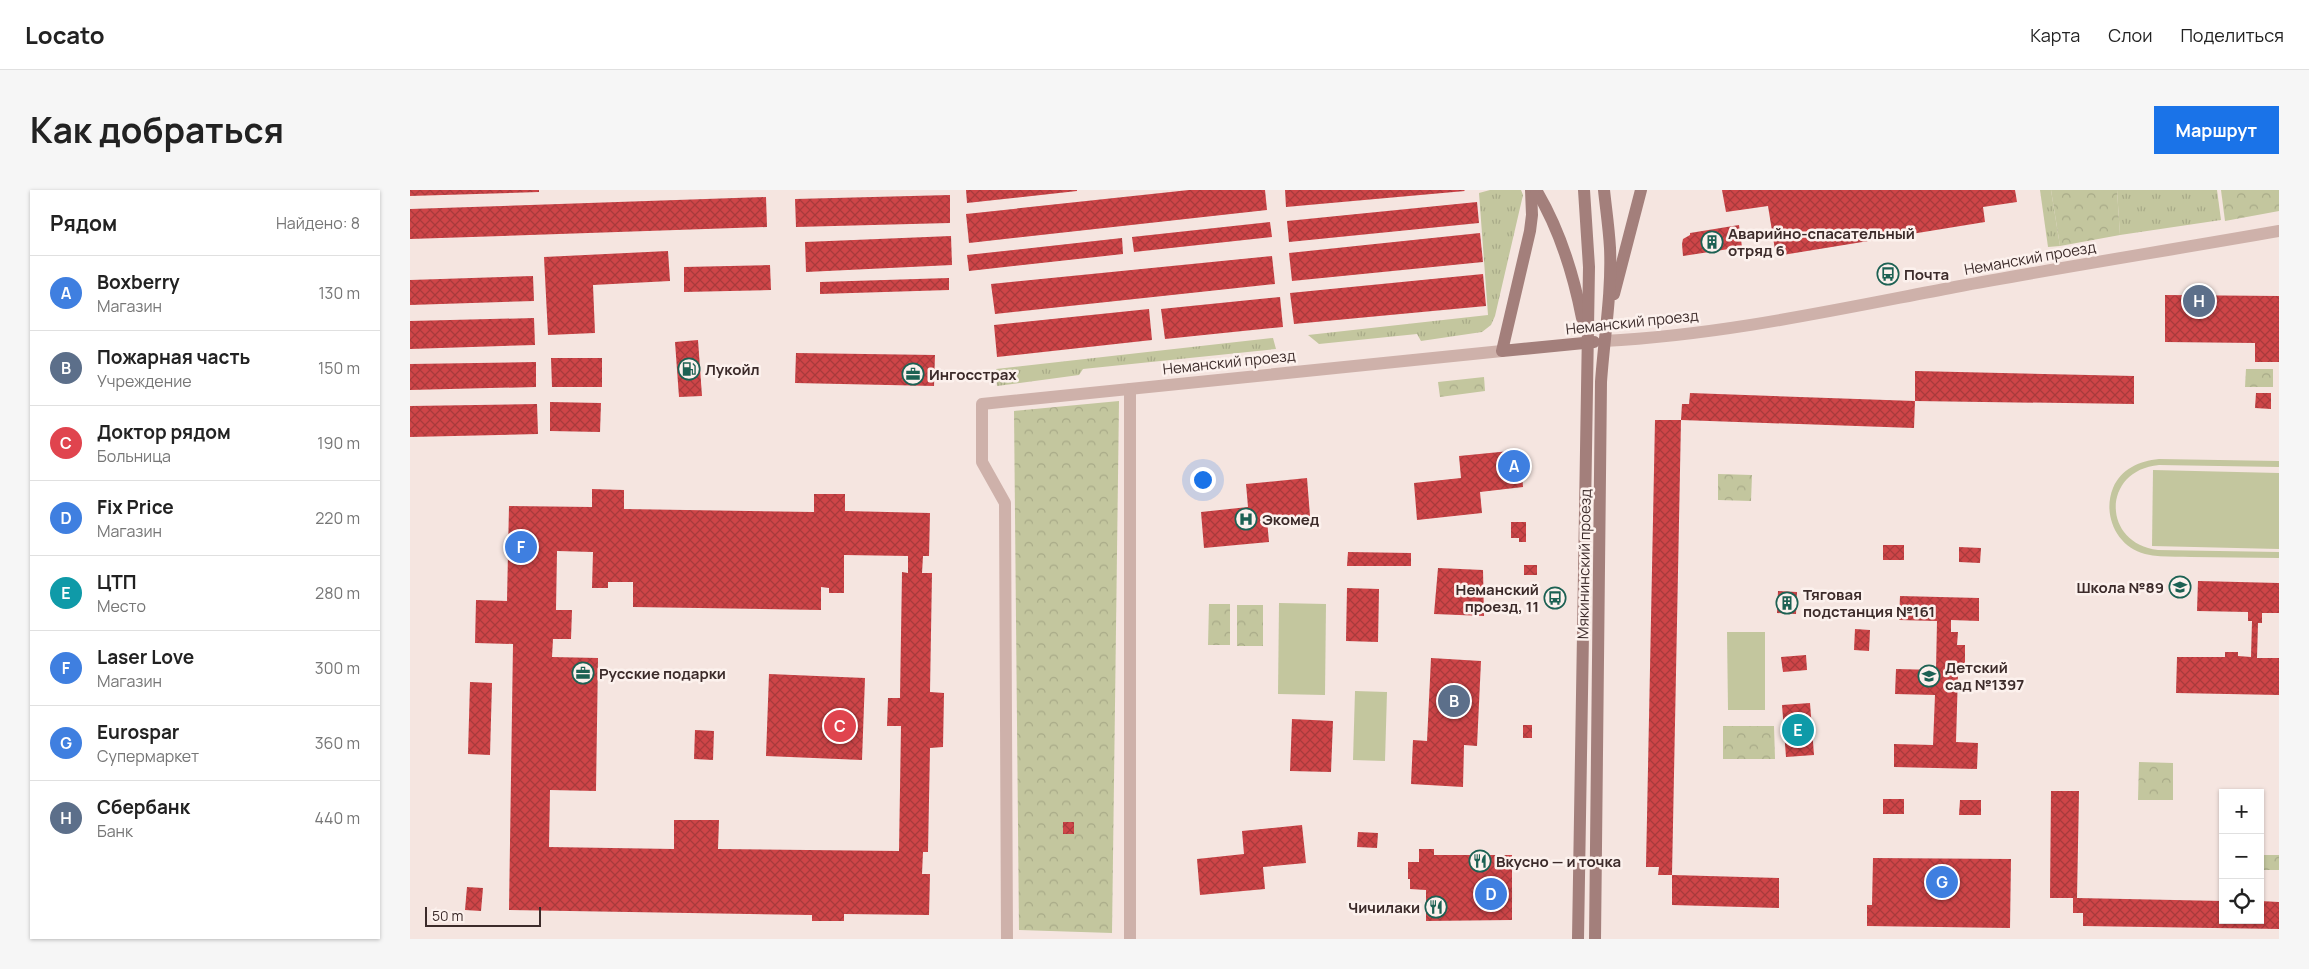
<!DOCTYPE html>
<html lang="ru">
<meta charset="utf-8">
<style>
body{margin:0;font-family:Manrope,sans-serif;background:#f6f6f6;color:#222}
.controls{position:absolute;right:15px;bottom:15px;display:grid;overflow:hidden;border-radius:0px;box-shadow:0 1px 4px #0004}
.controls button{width:45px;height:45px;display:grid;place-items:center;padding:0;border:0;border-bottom:1px solid #e0e0e0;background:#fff;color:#222;font:25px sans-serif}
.scale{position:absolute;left:15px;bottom:12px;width:116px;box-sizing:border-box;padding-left:5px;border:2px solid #3c2b2a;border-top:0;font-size:14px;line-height:18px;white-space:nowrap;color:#3c2b2a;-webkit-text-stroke:4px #fcf1ed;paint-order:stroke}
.you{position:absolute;left:792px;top:289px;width:18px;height:18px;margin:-12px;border:4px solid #fff;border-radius:50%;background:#1a73e8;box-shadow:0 0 0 8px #1a73e833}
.badge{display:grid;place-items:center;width:32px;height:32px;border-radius:50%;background:#1a73e8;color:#fff;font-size:16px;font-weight:700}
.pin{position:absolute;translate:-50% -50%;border:2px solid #fff;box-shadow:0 1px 5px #0006}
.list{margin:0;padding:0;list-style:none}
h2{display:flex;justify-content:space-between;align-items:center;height:65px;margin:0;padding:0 20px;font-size:21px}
h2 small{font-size:16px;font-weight:400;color:#767676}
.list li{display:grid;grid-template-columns:32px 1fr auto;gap:15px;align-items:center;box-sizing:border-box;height:75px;padding:0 20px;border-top:1px solid #e0e0e0}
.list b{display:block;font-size:19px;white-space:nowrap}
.list p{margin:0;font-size:16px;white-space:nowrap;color:#767676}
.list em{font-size:16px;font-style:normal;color:#767676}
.icon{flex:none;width:28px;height:28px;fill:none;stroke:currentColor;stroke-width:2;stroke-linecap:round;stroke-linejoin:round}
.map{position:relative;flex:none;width:1869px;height:749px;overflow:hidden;border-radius:0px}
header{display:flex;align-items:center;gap:30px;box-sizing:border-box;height:70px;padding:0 25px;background:#fff;border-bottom:1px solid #e0e0e0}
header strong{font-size:24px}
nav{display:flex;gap:28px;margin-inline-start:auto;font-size:18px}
.intro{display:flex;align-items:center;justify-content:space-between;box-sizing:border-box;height:120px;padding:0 30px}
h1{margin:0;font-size:35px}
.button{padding:12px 22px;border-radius:0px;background:#1a73e8;color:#fff;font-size:18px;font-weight:700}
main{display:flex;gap:30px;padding:0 30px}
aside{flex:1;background:#fff;border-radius:0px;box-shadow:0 1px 4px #0004}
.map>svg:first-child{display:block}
</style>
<header>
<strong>Locato</strong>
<nav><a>Карта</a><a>Слои</a><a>Поделиться</a></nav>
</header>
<div class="intro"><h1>Как добраться</h1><a class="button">Маршрут</a></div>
<main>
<aside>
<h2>Рядом<small>Найдено: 8</small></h2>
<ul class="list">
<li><span class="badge" style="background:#3f7fe0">A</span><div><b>Boxberry</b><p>Магазин</p></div><em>130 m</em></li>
<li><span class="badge" style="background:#5c6f8a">B</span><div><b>Пожарная часть</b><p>Учреждение</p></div><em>150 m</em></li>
<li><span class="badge" style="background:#e0444e">C</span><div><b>Доктор рядом</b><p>Больница</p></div><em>190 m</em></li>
<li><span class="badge" style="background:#3f7fe0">D</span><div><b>Fix Price</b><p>Магазин</p></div><em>220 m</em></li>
<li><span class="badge" style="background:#0f9aa8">E</span><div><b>ЦТП</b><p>Место</p></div><em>280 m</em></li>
<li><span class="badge" style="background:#3f7fe0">F</span><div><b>Laser Love</b><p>Магазин</p></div><em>300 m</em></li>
<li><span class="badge" style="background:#3f7fe0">G</span><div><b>Eurospar</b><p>Супермаркет</p></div><em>360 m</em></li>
<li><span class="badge" style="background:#5c6f8a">H</span><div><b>Сбербанк</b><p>Банк</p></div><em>440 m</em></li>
</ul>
</aside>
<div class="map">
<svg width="1869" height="749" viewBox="0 0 1869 749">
<defs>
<pattern id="grass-tufts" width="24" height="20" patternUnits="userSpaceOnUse" patternTransform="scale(1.25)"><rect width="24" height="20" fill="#c3c69e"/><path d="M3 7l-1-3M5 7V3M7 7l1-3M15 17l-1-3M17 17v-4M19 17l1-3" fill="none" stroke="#a8aa88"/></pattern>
<pattern id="park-crowns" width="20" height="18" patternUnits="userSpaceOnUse" patternTransform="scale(1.25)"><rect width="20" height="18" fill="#c3c69e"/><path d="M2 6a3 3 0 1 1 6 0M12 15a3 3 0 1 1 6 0" fill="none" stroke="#a8aa88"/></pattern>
<pattern id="building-cross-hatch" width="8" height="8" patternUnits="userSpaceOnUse" patternTransform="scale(1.25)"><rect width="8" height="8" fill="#ce4548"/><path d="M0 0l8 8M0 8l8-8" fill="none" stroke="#a83a3c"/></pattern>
</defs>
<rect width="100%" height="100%" fill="#f5e5e0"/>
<g fill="url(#grass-tufts)">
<path d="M1080,0H1111L1113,5L1085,126L1081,135L1072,142L1011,151L1007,144L909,154L898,145L1078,125L1069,3Z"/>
<path d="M1630,0H1641L1650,56L1638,57Z"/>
<path d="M1707,0H1807L1811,30L1710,45Z"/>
<path d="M863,148L866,159L673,179L669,185L587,196L586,179Z"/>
</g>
<g fill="url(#park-crowns)">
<path d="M1641,0H1707L1710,45L1650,56Z"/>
<path d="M1811,0H1869V21L1815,31Z"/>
<path d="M1836,179H1863V197H1835Z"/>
<path d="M1074,187L1075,201L1030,207L1028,192Z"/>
<path d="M709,211L702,743L609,740L604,221Z"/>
<path d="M1308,284L1342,285L1341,311L1308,310Z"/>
<path d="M799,414H820V455H798Z"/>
<rect x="827" y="415" width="26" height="41"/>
<path d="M1313,536H1364L1365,569H1313Z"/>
<path d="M1729,572L1763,573V610H1728Z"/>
<rect x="1852" y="665" width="17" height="15"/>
</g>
<g fill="#c3c69e">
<path d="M1749,269L1869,271V277L1749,275C1692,280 1691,353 1748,360L1869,362V368C1840,368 1810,367 1781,367C1766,366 1750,368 1735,364C1707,357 1692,325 1703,298C1711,279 1729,271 1749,269Z"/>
<path d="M1743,280L1869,283V359L1742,356Z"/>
<path d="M869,413L916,414L915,505L868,504Z"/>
<path d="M1317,442H1355V520H1318Z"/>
<path d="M945,501L977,502L975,571L943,570Z"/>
</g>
<g fill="url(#building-cross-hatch)" fill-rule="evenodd">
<path d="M0,0H129V2L0,6Z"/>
<path d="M556,0H667V1L557,13Z"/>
<path d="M779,0H855L857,20L559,53L556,24Z"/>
<path d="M875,0H1054L1055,1L876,17Z"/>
<path d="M1312,0H1605L1607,12L1573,17L1575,32L1366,66L1358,16L1316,22Z"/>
<path d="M540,5V33L386,37L385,9Z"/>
<path d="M356,7L357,37L0,49V19Z"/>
<path d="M1067,12L1069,33L879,52L877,31Z"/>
<path d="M860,32L862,47L724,62L722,47Z"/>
<path d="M1329,35L1332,57L1273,66L1272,54L1273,49L1280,45V43Z"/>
<path d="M1070,43L1073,72L882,91L879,63Z"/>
<path d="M541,46L542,75L396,82L395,52Z"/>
<path d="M712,48L713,64L559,81L557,65Z"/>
<path d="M258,61L260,91L183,95L185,143L138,145L134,67Z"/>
<path d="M862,66L865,94L585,124L581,94Z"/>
<path d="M360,75L361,100L274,102V77Z"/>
<path d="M1073,84L1076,116L884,134L880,103Z"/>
<path d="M123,86L124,111L0,115V90Z"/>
<path d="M539,88V100L410,104V92Z"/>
<path d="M1755,105L1869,106V172H1845V153L1755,152Z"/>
<path d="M870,107L873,137L755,149L751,119Z"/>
<path d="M739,119L742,150L587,167L584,135Z"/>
<path d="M124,128L125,155L0,159V131Z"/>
<path d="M288,150L292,206L269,207L265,152Z"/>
<path d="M386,163L525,165L524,196L385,193Z"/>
<path d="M141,168H192V197H142Z"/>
<path d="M126,172V197L0,200V174Z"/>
<path d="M1505,181L1724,186V214L1505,211Z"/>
<path d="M1280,203L1505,211L1504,238L1271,230L1272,214H1279Z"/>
<path d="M1846,203H1861V219L1845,218Z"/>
<path d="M140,212L191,213L190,242L140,241Z"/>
<path d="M127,214L128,244L0,247V216Z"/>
<path d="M1245,230H1271L1262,685H1248L1249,677H1236Z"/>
<path d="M1110,260L1113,297L1070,302L1072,323L1007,330L1004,293L1051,288L1049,266Z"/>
<path d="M897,288L900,326L857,330L859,352L794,358L791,322L838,317L836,294Z"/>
<path d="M182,299L214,300V319L404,322V304H435V321L520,323L519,366H513L512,383H522L520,502L534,503L533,557L520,558L518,662H513L512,684H520L519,725L434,724V731H402V725L99,720L103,454L65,453L66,410L97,411L99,316L182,317ZM147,361L183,362L182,398H198V392H223V417L411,420V397L419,398V403H434V365L498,366V383L492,382L490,508H478L477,536H491L489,661L308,659L309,630H264V659L139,657L140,600L186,601L188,468L142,467L143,449H161L162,420H146Z"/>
<path d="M1101,332H1116V352H1109V348H1101Z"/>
<rect x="1473" y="355" width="21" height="15"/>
<path d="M1549,357L1571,358L1570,373L1549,372Z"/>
<path d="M938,362L1001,363V376H937Z"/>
<rect x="1114" y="375" width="13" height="10"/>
<path d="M1028,378L1073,380L1074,426L1024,424Z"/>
<path d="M1788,391L1869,393V423H1852V433H1848L1847,468H1869V505L1766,503L1767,467H1815V462H1828V466L1841,467L1842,431H1838V422L1787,421Z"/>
<path d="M937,398L969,399L968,452L936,451Z"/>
<path d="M1368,401L1387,402L1386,424L1367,423Z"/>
<path d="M1490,406L1569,408V431L1541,430V442H1548L1547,455H1555V483H1548L1546,552L1568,553L1567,579L1484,577V554L1523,555L1525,505L1485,504L1486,479L1526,480L1527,431L1489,430Z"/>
<path d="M1445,439L1460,440L1459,461L1444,460Z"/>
<path d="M1396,465L1397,480L1373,482L1371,467Z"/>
<path d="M1021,468L1071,471L1067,556L1054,555L1053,597L1001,594L1003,550L1017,551Z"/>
<path d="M359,484L455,488L452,570L356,566Z"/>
<path d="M60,492L82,493L80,565L58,564Z"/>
<path d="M1400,513L1404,565L1376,567L1372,515Z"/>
<path d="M882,529L923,531L921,582L880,581Z"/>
<rect x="1113" y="535" width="9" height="13"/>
<path d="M285,540L304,541L303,570L284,569Z"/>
<path d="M1641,601H1669L1667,708L1813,711V730H1850V711L1869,712V739L1673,736V723H1663V708H1640Z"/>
<rect x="1473" y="609" width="21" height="15"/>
<path d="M1550,610H1571V625H1549Z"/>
<rect x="653" y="632" width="11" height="12"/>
<path d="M892,635L896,673L853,677L855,699L790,705L787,669L834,664L832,641Z"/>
<path d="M948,642L968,643L967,658L947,657Z"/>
<path d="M1009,659H1024V665H1102V730L1016,731V700L1000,699V689H998V672H1009Z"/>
<path d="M1463,668L1601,669L1600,738L1457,736V715H1462Z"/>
<path d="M1262,685L1369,688V718L1262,715Z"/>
<path d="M57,697L73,698L71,721L55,720Z"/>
</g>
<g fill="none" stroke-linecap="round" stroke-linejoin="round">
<g stroke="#ceb1aa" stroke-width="12">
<path d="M1194,151C1312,145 1429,119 1545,97C1653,77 1761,60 1869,41"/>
<path d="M597,749L595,313L572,272V214L1092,161"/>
<path d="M720,749V199"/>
</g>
<g stroke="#a37f7b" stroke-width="12">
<path d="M1121,0L1122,25L1120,41L1092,161L1184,152"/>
<path d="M1126,0C1150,40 1163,82 1172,128"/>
<path d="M1204,104L1231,0"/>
<path d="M1168,749L1179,77L1174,0"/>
<path d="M1185,749L1191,192C1194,148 1202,103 1200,58C1199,39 1196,19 1194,0"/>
</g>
</g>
<defs>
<g id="building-ring" transform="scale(1.125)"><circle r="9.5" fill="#fcf1ed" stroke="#1c6153" stroke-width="1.5"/><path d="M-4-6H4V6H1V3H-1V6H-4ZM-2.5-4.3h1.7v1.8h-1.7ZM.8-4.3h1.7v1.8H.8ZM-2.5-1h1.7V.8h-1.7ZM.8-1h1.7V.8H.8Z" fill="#1c6153"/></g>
<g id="bus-ring" transform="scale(1.125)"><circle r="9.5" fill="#fcf1ed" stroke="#1c6153" stroke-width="1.5"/><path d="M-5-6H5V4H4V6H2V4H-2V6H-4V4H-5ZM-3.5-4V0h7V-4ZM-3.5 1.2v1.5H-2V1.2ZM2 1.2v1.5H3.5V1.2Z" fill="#1c6153"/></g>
<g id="fuel-ring" transform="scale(1.125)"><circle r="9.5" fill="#fcf1ed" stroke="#1c6153" stroke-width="1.5"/><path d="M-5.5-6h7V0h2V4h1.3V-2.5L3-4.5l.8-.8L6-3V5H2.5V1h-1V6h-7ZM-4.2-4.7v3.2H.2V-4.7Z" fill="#1c6153"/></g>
<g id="office-ring" transform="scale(1.125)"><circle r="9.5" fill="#fcf1ed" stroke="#1c6153" stroke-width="1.5"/><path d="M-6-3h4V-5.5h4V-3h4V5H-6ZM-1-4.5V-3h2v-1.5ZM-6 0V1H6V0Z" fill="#1c6153"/></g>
<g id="hospital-ring" transform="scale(1.125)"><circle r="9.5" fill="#fcf1ed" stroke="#1c6153" stroke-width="1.5"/><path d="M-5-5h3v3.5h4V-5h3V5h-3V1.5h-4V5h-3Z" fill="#1c6153"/></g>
<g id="school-ring" transform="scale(1.125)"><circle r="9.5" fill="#fcf1ed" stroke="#1c6153" stroke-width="1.5"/><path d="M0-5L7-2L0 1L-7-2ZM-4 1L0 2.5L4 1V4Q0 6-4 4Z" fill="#1c6153"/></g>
<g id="restaurant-ring" transform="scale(1.125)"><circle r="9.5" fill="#fcf1ed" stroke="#1c6153" stroke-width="1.5"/><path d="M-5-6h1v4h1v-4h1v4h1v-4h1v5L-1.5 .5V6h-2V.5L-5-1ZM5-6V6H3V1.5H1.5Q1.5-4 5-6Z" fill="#1c6153"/></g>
</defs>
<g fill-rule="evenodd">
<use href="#building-ring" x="1302" y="52"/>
<use href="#bus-ring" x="1478" y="84"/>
<use href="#fuel-ring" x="279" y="179"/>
<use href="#office-ring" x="503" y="184"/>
<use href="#hospital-ring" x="836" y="329"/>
<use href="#school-ring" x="1770" y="397"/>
<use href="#bus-ring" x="1145" y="408"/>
<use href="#building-ring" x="1377" y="413"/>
<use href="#office-ring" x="173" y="483"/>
<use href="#school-ring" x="1519" y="486"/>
<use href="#restaurant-ring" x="1070" y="671"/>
<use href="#restaurant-ring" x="1026" y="717"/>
</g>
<g text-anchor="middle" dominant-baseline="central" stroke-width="5" stroke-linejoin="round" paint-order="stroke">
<g font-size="15" font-weight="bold" fill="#3c2b2a" stroke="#fcf1ed" text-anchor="start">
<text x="1318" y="43">Аварийно-спасательный<tspan x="1318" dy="17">отряд 6</tspan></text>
<text x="1494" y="84">Почта</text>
<text x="295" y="179">Лукойл</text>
<text x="519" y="184">Ингосстрах</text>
<text x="852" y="329">Экомед</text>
<text x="1754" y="397" text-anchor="end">Школа №89</text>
<text x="1129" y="399" text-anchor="end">Неманский<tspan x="1129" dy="17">проезд, 11</tspan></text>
<text x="1393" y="404">Тяговая<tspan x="1393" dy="17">подстанция №161</tspan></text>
<text x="1535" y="477">Детский<tspan x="1535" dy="17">сад №1397</tspan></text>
<text x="189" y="483">Русские подарки</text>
<text x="1086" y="671">Вкусно — и точка</text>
<text x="1010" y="717" text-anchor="end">Чичилаки</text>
</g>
<g font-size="15" fill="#3c2b2a" stroke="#fcf1ed">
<text transform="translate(1620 68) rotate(-10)">Неманский проезд</text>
<text transform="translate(1222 132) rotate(-6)">Неманский проезд</text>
<text transform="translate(819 172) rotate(-6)">Неманский проезд</text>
<text transform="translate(1174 374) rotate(-89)">Мякининский проезд</text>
</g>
</g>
</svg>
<div class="controls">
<button>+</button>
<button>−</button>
<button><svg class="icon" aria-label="locate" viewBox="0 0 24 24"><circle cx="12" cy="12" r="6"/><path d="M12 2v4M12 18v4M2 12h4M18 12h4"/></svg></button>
</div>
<div class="scale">50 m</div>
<div class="you"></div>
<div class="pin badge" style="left:1104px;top:276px;background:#3f7fe0">A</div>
<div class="pin badge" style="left:1044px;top:511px;background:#5c6f8a">B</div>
<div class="pin badge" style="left:430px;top:536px;background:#e0444e">C</div>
<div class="pin badge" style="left:1081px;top:704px;background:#3f7fe0">D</div>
<div class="pin badge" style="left:1388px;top:540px;background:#0f9aa8">E</div>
<div class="pin badge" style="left:111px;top:357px;background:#3f7fe0">F</div>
<div class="pin badge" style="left:1532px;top:692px;background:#3f7fe0">G</div>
<div class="pin badge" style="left:1789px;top:111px;background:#5c6f8a">H</div>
</div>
</main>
